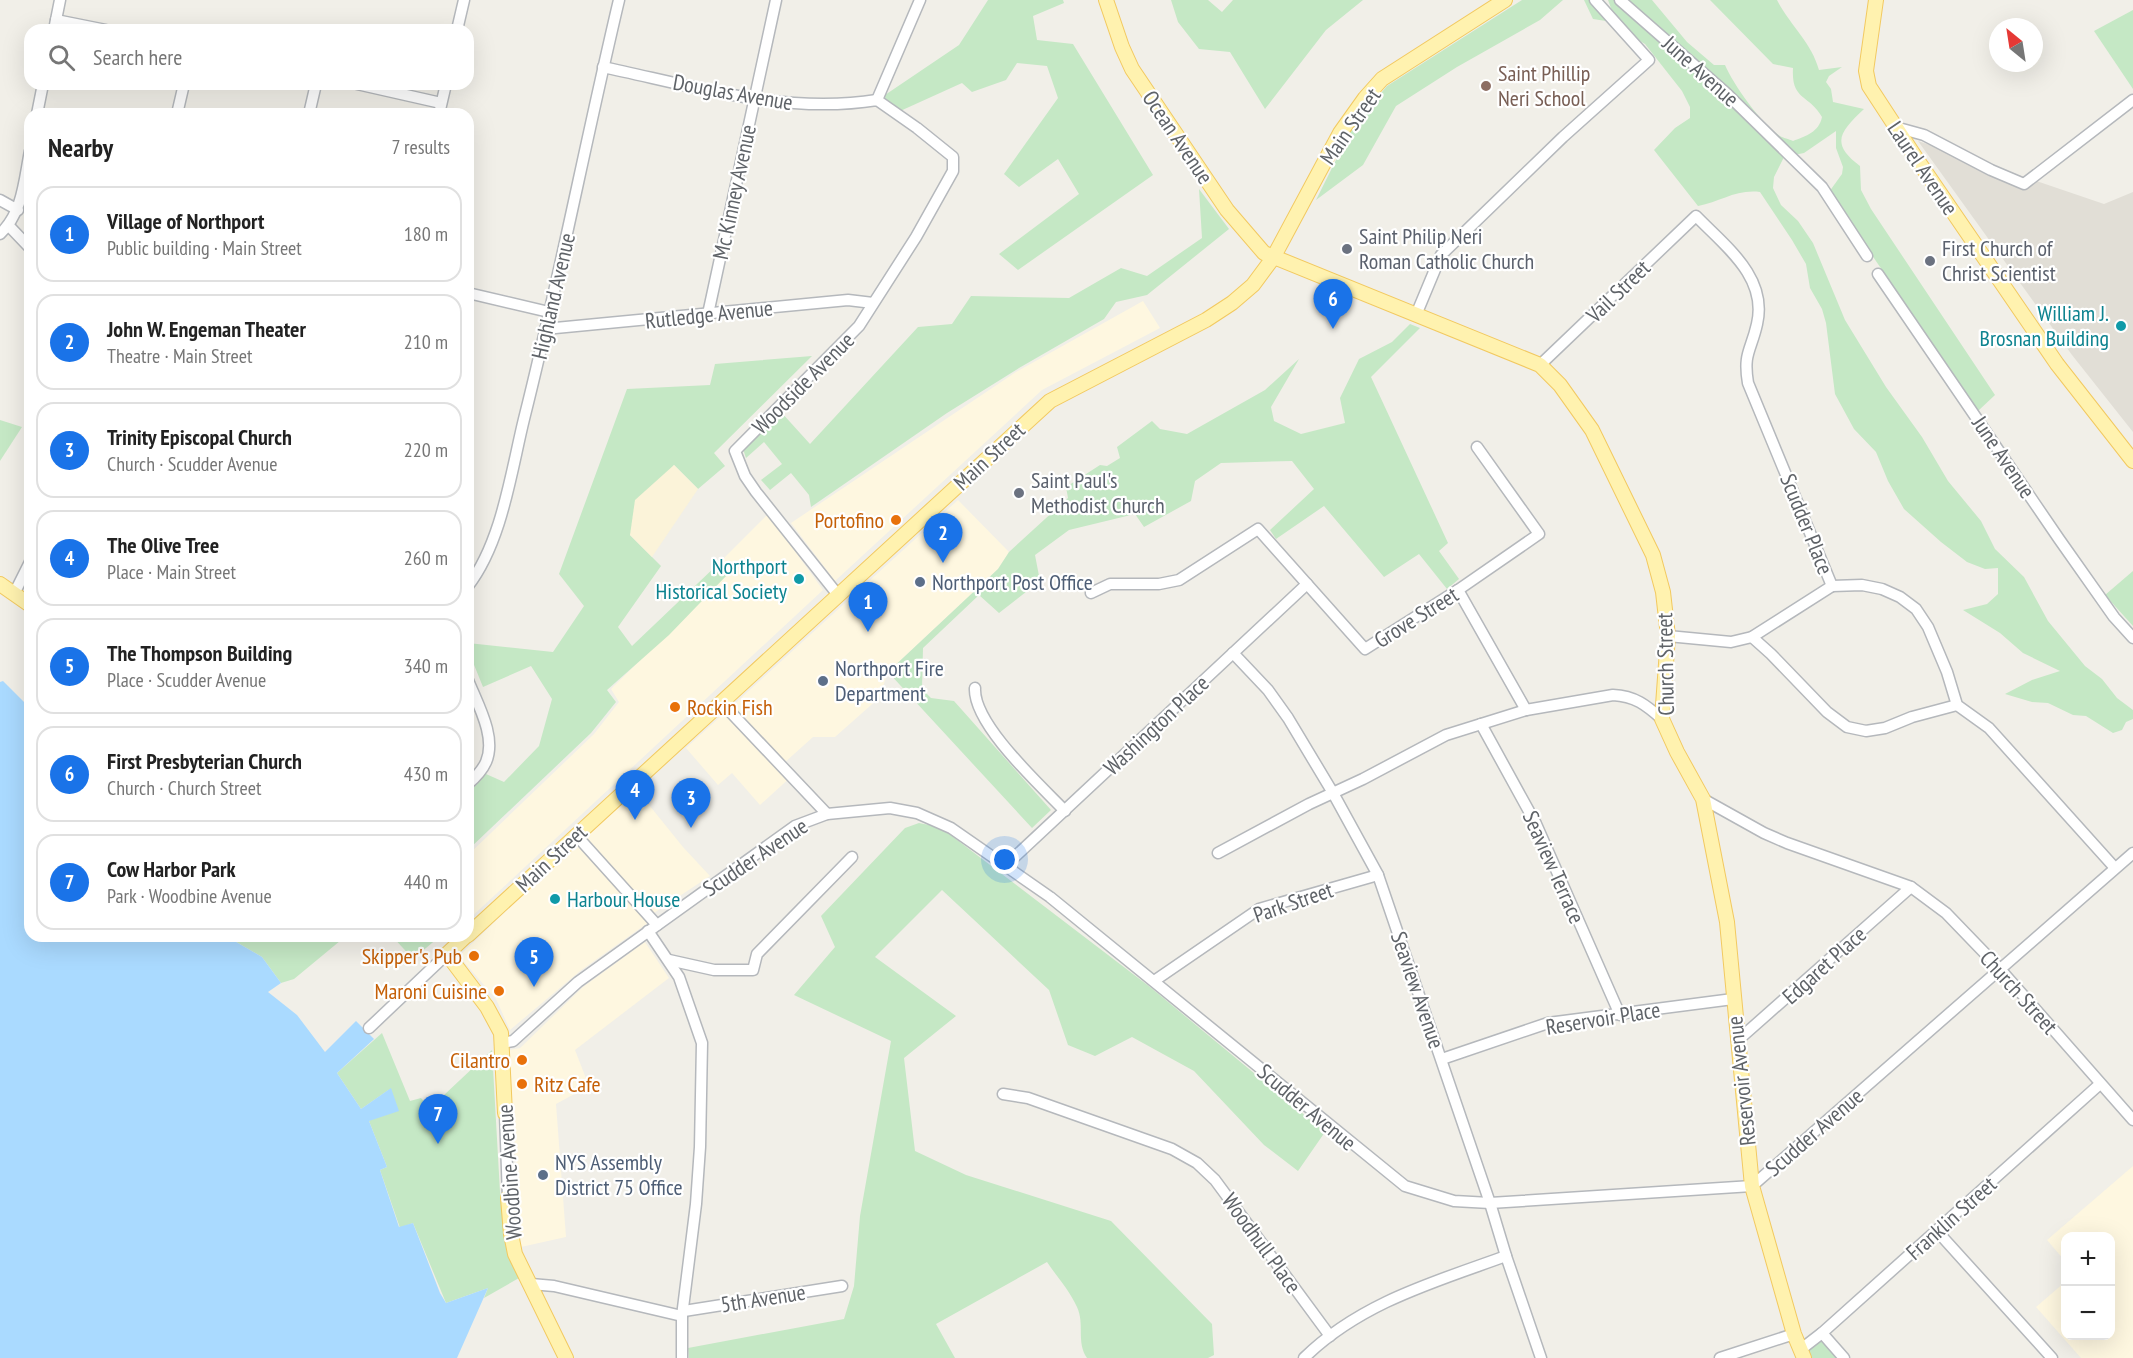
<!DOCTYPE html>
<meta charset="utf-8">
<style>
body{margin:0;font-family:"PT Sans Narrow",sans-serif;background:#f6f6f6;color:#222}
.controls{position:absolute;right:18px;bottom:18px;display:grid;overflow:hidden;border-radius:12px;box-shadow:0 6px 24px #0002}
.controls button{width:54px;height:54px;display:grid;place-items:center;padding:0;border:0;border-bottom:2px solid #e0e0e0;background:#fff;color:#222;font:30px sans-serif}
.compass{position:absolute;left:1989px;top:18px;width:54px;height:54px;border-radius:50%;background:#fff;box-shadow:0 6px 24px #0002;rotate:330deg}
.you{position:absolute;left:1005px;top:860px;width:21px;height:21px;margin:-15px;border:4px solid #fff;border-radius:50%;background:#1a73e8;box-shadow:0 0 0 9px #1a73e833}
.badge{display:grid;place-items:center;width:39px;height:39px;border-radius:50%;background:#1a73e8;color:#fff;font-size:20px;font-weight:700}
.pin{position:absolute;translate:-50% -50px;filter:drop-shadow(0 2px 3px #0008)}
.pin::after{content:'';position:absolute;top:32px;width:21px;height:18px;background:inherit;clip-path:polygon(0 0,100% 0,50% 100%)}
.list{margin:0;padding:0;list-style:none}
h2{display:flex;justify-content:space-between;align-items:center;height:78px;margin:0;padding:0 24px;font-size:26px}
h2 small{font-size:20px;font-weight:400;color:#767676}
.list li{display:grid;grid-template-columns:39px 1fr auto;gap:18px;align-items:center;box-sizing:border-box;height:96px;margin:0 12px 12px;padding:0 12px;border:2px solid #e0e0e0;border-radius:18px}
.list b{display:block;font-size:22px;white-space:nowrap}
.list p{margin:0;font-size:20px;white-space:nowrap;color:#767676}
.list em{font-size:20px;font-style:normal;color:#767676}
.icon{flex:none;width:33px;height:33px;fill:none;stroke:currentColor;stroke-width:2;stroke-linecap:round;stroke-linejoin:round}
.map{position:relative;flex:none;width:2133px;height:1358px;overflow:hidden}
.search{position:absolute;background:#fff;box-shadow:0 6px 24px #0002;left:24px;top:24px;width:450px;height:66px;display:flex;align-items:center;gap:15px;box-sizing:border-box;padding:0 21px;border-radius:18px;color:#767676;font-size:22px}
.panel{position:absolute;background:#fff;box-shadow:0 6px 24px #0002;left:24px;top:108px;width:450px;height:834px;border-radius:18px}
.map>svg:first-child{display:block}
</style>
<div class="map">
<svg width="2133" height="1358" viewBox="0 0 2133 1358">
<rect width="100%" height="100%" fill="#f1efe8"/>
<g fill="#fef7e0">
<path d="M1143,301L1160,328L1042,390L835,581L791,523L1016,372Z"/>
<path d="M958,500L1009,552L998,569L888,672L879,698L835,737H813L783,764L793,775L760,805L732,773L718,785L686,748Z"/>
<path d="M768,514L823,590L468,920V855L594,734L619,702L611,689L728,574L718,564Z"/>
<path d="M637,790L683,847L710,876L654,913L584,836Z"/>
<path d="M578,842L649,922L580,971L510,1030L496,999L459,956Z"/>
<path d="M645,942L669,978L575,1050L589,1086L556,1104L566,1237L521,1247L509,1050L520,1048L583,987Z"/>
<path d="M2133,1166V1358H2081L2036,1307L2065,1282L2066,1336H2110V1236H2066L2065,1261L2047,1240Z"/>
</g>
<path fill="#e1ded6" d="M1918,141L2104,204L2133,192V432L2072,355Z"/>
<g fill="#c5e8c5">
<path d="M988,0H1063L1064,3L1033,16L1037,40L1073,44L1153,175L1018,270L999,254L1079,194L1058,159L1019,187L1004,174L1058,98L1047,66L1017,63L1006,80L972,92L962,83L898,112L882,97L959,45Z"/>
<path d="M1171,0H1208L1222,12L1233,0H1363L1326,30L1265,109L1230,52L1199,49L1178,22Z"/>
<path d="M1522,0H1563L1540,20L1457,67L1396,106L1363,165L1316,200L1353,126L1387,86Z"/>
<path d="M1584,0H1591L1612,11L1608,0H1652L1687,42L1714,65H1725C1733,84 1762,125 1780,136C1783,138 1789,139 1793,141C1806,136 1819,132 1822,117C1809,94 1791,101 1793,68L1773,64L1710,0H1777C1790,25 1812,43 1819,70L1842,67L1829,76L1826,82L1831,89L1833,102L1864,109C1841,131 1829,143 1860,166L1861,190L1871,209L1995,395L1978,411L1829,192L1842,174L1843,167L1836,148V131L1804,153L1784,157L1774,177L1773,188L1781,205L1798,221L1813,243L1845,320L1886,387L1922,437L1948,481L1981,521L1995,549L2024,577L2048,621L2085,666L2102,679L2117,698L2133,710V719L2126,722L2122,730L2113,733L2086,716L2073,715L2048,703L2032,702L2005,694L2032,680L2060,671L2023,653L2000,633L1963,610L1987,604L1998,594V568L1985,569L1967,562L1941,542L1904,509L1888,481L1876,452L1854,429L1835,394L1826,323L1822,309L1810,288L1806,264L1792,240L1760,192C1736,189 1720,202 1698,206L1654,150L1675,128L1690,118V107L1682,91L1645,44L1606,21L1593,19Z"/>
<path d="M2133,10V89L2094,31Z"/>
<path d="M1199,189L1229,229L1147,295L1116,302L1104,319L1019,368L947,413L811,507L809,495L791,473L770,490L761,480L782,464L764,442L746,458L743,449L781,412L810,444L918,327L952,324L971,296L1069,298L1121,268L1147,276L1202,238Z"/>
<path d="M1410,324L1420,328L1371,377L1448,543L1439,551L1459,579L1447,589L1419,554L1384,577L1324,506L1276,539L1270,530L1314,489L1292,461L1221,463L1195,481L1191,501L1144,527L1135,514L1069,530L1035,555L1040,581L999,613L979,595L923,648L922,689L931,698L954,701L1051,810L1032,828L888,672L998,569L1009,552L1068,498L1066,487L1100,465L1107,466L1120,458L1117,447L1152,421L1160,429L1187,434L1265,390L1299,359L1271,407L1274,421L1301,434L1345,423L1340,398L1359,359L1392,342Z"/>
<path d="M812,356L714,453L725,466L698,489L674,465L630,535L661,566L618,627L632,646L718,564L728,574L669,635L607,690L616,702L591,733L469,849L468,794L486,774L504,782L539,746L552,699L531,666L483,687L468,650V643L553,652L584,606L559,574L627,389L710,385L715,364Z"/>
<path d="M0,420L22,427L0,461Z"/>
<path d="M2133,571V626L2105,595Z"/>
<path d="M919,823L934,826L948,833L1150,987L1325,1132L1298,1171L1264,1145L1194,1071L1132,1037L1095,1056L1068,1045L1049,990L942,890L875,957L956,1016L904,1058L915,1151L966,1175L1111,1221L1212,1324L1214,1355L1208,1358H1087C1076,1342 1085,1324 1077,1307C1070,1291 1057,1277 1047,1262L936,1324L955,1358H689L688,1348L844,1319L854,1286L860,1216L891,1041L794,995L835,947L821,916L905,828Z"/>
<path d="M226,936H346L294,979L281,983L262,957Z"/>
<path d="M392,936H438L439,937L413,959Z"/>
<path d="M382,1033L410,1101L421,1098L426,1104L444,1095L492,1050L500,1192L509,1259L519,1278L484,1298L488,1288L446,1303L413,1223L400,1228L380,1170L387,1167L369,1121L390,1089L361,1109L337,1073Z"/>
<path d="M1821,1338L1839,1358H1809L1805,1350Z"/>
</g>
<path fill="#fbf3d9" d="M674,465L698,489L652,557L630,535L635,500Z"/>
<path fill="#aadaff" d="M3,681L30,708V936H226L262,957L281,983L268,992L297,1015L325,1052L356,1021L374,1039L337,1073L361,1109L391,1088L399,1111L369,1121L387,1167L380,1170L399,1227L413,1223L440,1293L446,1303L488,1288L457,1358H0V682Z"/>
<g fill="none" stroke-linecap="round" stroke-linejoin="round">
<g stroke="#b5b8bc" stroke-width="13">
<g id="minor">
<path d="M1620,0L1726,93L1822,187L1867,256"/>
<path d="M56,20L106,30"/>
<path d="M54,30L60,0"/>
<path d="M457,30L464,0"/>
<path d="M603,67C693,86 784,115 877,100L917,128L953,157V171L916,237L859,326L735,451L745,476L756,492L838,595"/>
<path d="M357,84L441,103"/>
<path d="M877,100L920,0"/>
<path d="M37,114L43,84"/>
<path d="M177,114L184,84"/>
<path d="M309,114L316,84"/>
<path d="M439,114L446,84"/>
<path d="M1895,127L1924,135L1991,170L2024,184L2133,100"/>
<path d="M0,200L18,210"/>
<path d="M9,226L30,248"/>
<path d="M0,234C23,212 24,181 30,151"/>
<path d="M1878,274L2059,539L2114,617L2133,638"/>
<path d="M468,293L549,312"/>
<path d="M708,314L776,0"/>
<path d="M1416,315L1441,255L1563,137L1649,60L1595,0"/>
<path d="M545,329L848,300L873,303"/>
<path d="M1540,365L1696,216C1725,246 1768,277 1757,324C1751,351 1743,353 1748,383L1832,586"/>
<path d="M468,586C502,542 511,472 524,419C559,280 586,139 619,0"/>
<path d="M1832,586L1862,585L1882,589L1900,597L1916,609L1928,627L1947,672L1957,705L1989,728L2115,868"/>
<path d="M1458,590L1526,710"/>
<path d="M1091,593L1110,584H1159L1179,580L1258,529L1365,649L1458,590L1539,534L1477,447"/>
<path d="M14,594L30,562"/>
<path d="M1668,636L1731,642L1752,637L1832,586"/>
<path d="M1752,637L1771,654L1827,712L1847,727L1866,731L1885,728L1912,717L1957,705"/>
<path d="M1233,653L1268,690L1288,718L1333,793L1378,875L1490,1203L1506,1256L1541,1358"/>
<path d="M468,680C477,703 497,737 486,762C482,771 475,778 468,784"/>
<path d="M975,688C973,724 1040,785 1065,811"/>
<path d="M721,702L827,814"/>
<path d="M1481,724L1536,824L1620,1015"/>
<path d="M1703,799L1764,833L1787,843L1911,887L1946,913L2000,969L2133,1120"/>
<path d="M576,835L657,925"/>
<path d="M1218,853L1309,804L1363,779L1446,735L1526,710L1613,695C1635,696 1646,705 1662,719"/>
<path d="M1005,866L1307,584"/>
<path d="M648,931L679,977L702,1043L700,1147L696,1204L682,1316V1358"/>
<path d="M669,960L714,970H753L757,954L852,857"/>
<path d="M1154,981L1259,909L1378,875"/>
<path d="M369,1028L447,954"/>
<path d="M1737,1041L1911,887"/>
<path d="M502,1043L513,1041L578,982L795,826L827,814L890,808L917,813L951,828L1050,897L1405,1186L1454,1201L1490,1203L1752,1186L2133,853"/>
<path d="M1442,1059L1548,1023L1733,999"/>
<path d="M1003,1094L1028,1098L1172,1149L1197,1163L1215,1180L1330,1336"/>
<path d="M505,1113L508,1198"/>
<path d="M1937,1231L2052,1358"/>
<path d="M531,1284L554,1286L682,1316"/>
<path d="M684,1311L842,1286"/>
<path d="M1822,1333L1844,1358"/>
<path d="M1800,1350L1822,1333L2100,1084"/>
<path d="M1304,1358C1360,1303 1434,1282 1506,1256"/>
<path d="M1720,1358L1794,1334"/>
</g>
</g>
<g stroke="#f2c960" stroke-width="16">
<g id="major">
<path d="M1106,0L1122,47L1132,69L1227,210L1264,253L1540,365L1560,385L1592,430L1653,555L1663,592L1668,636L1662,719L1677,752L1703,799L1727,922L1752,1186L1794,1334L1804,1358"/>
<path d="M1876,0L1866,71L1869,86L1916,158L2057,364L2133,461"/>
<path d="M0,584L30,605"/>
<path d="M468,935L1050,401L1206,320L1232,303L1253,285L1273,258L1340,133L1365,98L1382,79L1505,0"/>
<path d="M466,936L447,954L487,1007L501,1033L505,1113"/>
<path d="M508,1198L511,1234L515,1254L566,1358"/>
</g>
</g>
<use href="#minor" stroke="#fff" stroke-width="10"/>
<use href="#major" stroke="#fff2af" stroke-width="14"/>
</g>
<circle fill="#8d6e63" stroke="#fff" stroke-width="2" cx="1486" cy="86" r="6"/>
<g fill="#6b7280" stroke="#fff" stroke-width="2">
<circle cx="1347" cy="249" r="6"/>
<circle cx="1930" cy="261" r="6"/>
<circle cx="1019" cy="493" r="6"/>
</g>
<g fill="#0f9aa8" stroke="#fff" stroke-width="2">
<circle cx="2121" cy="326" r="6"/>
<circle cx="799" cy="579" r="6"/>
<circle cx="555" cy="899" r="6"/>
</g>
<g fill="#e8710a" stroke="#fff" stroke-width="2">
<circle cx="896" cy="520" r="6"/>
<circle cx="675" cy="707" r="6"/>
<circle cx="474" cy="956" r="6"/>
<circle cx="499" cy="991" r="6"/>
<circle cx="522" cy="1060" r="6"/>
<circle cx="522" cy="1084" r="6"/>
</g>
<g fill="#5c6f8a" stroke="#fff" stroke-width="2">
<circle cx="920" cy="582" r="6"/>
<circle cx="823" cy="681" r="6"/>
<circle cx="543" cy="1175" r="6"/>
</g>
<g text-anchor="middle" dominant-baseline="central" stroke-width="4.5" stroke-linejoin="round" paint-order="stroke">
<g font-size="22" fill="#5f6368" stroke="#fff">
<text transform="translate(1701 71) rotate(42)">June Avenue</text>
<text transform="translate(733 92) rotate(10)">Douglas Avenue</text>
<text transform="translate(1350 126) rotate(-55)">Main Street</text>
<text transform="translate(1178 137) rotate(56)">Ocean Avenue</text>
<text transform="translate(1923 168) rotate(56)">Laurel Avenue</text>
<text transform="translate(734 192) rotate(-78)">Mc Kinney Avenue</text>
<text transform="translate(1618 291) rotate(-44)">Vail Street</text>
<text transform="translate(553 296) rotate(-77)">Highland Avenue</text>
<text transform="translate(709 314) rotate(-6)">Rutledge Avenue</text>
<text transform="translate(803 383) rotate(-45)">Woodside Avenue</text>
<text transform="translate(989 456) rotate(-43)">Main Street</text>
<text transform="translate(2004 457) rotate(56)">June Avenue</text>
<text transform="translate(1807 524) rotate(68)">Scudder Place</text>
<text transform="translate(1416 617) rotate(-32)">Grove Street</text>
<text transform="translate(1665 664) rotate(-91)">Church Street</text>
<text transform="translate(1156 725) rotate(-43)">Washington Place</text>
<text transform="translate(755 857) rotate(-34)">Scudder Avenue</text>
<text transform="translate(551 858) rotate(-43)">Main Street</text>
<text transform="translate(1554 867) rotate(66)">Seaview Terrace</text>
<text transform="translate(1293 902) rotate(-19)">Park Street</text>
<text transform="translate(1824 965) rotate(-42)">Edgaret Place</text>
<text transform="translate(1418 990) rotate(71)">Seaview Avenue</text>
<text transform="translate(2019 992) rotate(48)">Church Street</text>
<text transform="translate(1603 1018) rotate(-9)">Reservoir Place</text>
<text transform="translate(1741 1081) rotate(-96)">Reservoir Avenue</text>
<text transform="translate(1307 1107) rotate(40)">Scudder Avenue</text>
<text transform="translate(1814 1132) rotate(-41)">Scudder Avenue</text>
<text transform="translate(509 1172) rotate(-94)">Woodbine Avenue</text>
<text transform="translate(1951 1218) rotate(-42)">Franklin Street</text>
<text transform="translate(1262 1243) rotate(54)">Woodhull Place</text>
<text transform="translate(763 1298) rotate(-9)">5th Avenue</text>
</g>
<g font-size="22" fill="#785e54" stroke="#fff" text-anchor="start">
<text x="1498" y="73">Saint Phillip<tspan x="1498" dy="25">Neri School</tspan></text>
</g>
<g font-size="22" fill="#5b616d" stroke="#fff" text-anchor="start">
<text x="1359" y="236">Saint Philip Neri<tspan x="1359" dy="25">Roman Catholic Church</tspan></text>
<text x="1942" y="248">First Church of<tspan x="1942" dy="25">Christ Scientist</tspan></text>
<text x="1031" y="480">Saint Paul's<tspan x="1031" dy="25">Methodist Church</tspan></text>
</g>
<g font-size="22" fill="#0d838f" stroke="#fff" text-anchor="end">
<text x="2109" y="313">William J.<tspan x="2109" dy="25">Brosnan Building</tspan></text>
<text x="787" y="566">Northport<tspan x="787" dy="25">Historical Society</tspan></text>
<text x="567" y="899" text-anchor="start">Harbour House</text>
</g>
<g font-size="22" fill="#c56008" stroke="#fff" text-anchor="end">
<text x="884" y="520">Portofino</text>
<text x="687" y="707" text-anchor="start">Rockin Fish</text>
<text x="462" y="956">Skipper's Pub</text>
<text x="487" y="991">Maroni Cuisine</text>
<text x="510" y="1060">Cilantro</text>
<text x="534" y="1084" text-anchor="start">Ritz Cafe</text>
</g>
<g font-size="22" fill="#4e5e75" stroke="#fff" text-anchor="start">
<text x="932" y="582">Northport Post Office</text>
<text x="835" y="668">Northport Fire<tspan x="835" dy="25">Department</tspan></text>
<text x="555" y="1162">NYS Assembly<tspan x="555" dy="25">District 75 Office</tspan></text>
</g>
</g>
</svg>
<div class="controls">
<button>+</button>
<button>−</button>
</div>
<svg class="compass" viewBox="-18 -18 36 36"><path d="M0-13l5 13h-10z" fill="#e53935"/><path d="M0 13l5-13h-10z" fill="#767676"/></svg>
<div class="you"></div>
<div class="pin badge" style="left:868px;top:632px">1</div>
<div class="pin badge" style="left:943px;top:563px">2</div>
<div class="pin badge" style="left:691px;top:828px">3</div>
<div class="pin badge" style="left:635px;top:820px">4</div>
<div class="pin badge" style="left:534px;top:987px">5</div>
<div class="pin badge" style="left:1333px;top:329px">6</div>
<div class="pin badge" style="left:438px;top:1144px">7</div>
<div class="search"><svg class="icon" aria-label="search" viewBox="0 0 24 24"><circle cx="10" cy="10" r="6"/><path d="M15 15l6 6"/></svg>Search here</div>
<section class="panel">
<h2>Nearby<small>7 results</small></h2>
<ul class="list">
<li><span class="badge">1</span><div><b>Village of Northport</b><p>Public building · Main Street</p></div><em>180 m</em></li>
<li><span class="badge">2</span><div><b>John W. Engeman Theater</b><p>Theatre · Main Street</p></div><em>210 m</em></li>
<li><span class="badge">3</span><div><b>Trinity Episcopal Church</b><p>Church · Scudder Avenue</p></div><em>220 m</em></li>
<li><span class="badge">4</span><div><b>The Olive Tree</b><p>Place · Main Street</p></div><em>260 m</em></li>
<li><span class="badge">5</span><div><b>The Thompson Building</b><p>Place · Scudder Avenue</p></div><em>340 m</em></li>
<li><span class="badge">6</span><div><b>First Presbyterian Church</b><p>Church · Church Street</p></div><em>430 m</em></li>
<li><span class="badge">7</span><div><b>Cow Harbor Park</b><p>Park · Woodbine Avenue</p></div><em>440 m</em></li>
</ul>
</section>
</div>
